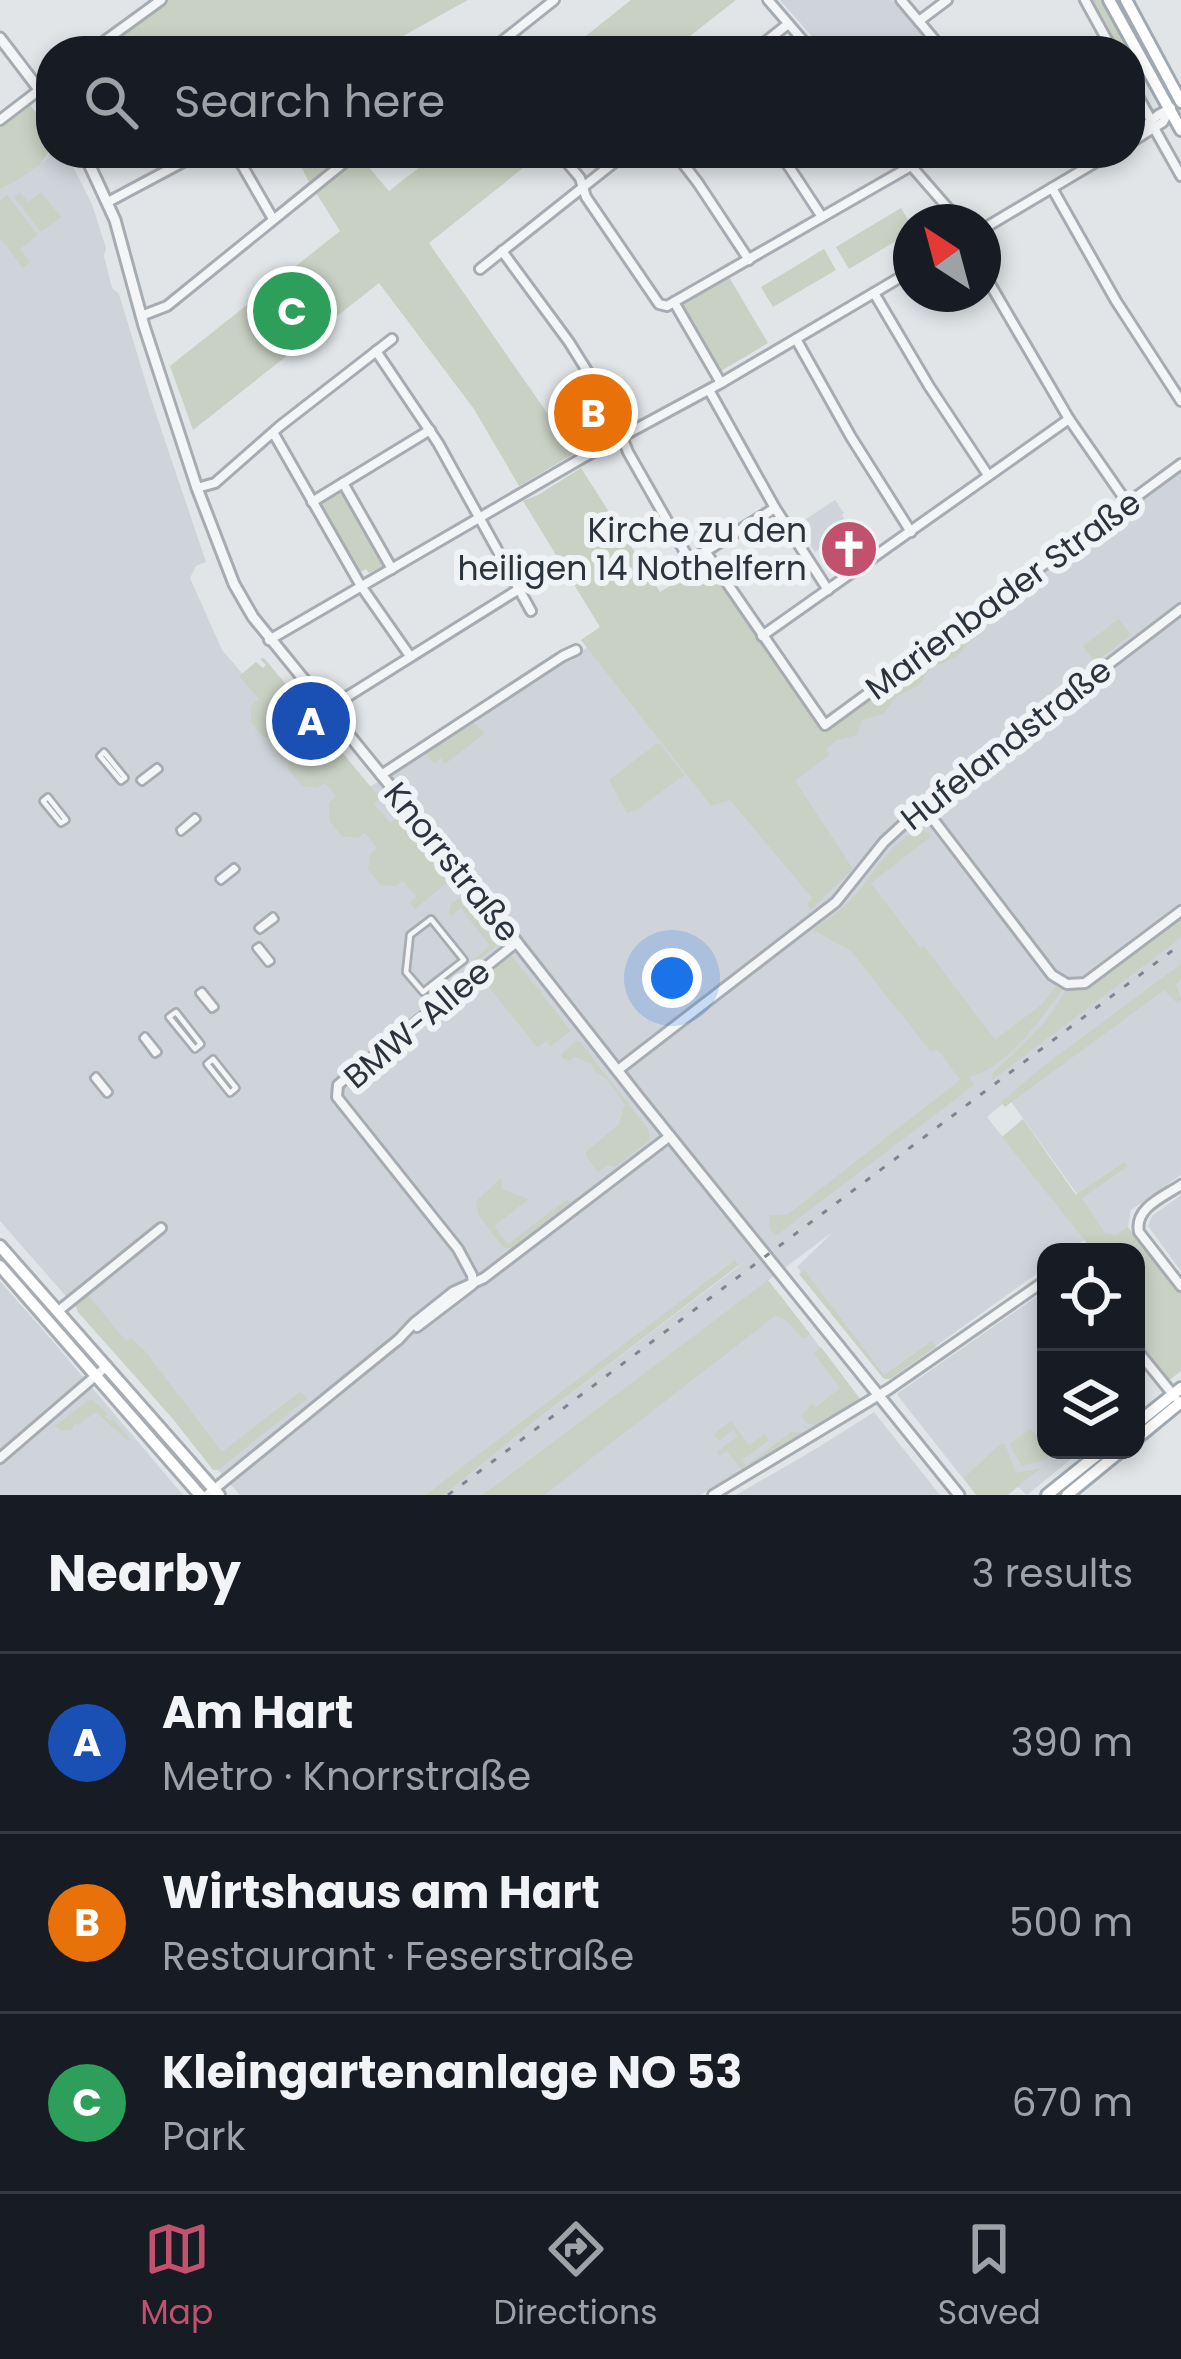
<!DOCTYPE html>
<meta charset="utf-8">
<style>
body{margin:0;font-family:Poppins,sans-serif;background:#242831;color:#f1f3f6}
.controls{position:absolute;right:36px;bottom:36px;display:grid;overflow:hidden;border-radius:24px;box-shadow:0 6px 18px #0003}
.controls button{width:108px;height:108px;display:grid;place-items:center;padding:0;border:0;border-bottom:3px solid #363941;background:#171b24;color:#f1f3f6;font:60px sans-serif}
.compass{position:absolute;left:893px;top:204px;width:108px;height:108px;border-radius:50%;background:#171b24;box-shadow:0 6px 18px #0003;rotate:324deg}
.you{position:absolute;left:672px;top:978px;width:42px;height:42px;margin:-30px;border:9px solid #fff;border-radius:50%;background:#1a73e8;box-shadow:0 0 0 18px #1a73e833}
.badge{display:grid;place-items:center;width:78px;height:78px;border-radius:50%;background:#c2516d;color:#fff;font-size:39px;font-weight:700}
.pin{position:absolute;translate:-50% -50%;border:6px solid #fff;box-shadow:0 3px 12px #0006}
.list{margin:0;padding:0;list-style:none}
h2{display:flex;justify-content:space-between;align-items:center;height:156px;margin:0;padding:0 48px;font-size:51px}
h2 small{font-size:39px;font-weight:400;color:#9ea1a6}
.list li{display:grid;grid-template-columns:78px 1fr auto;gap:36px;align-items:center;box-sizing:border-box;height:180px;padding:0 48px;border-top:3px solid #363941}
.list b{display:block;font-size:45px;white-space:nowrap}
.list p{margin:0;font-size:39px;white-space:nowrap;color:#9ea1a6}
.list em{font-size:39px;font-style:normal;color:#9ea1a6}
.icon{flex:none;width:66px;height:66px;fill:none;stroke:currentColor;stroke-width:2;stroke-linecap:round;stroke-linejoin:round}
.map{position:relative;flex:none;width:1181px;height:1495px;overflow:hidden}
.search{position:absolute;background:#171b24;box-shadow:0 6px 18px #0003;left:36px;right:36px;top:36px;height:132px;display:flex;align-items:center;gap:30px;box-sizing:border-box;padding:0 42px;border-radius:48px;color:#9ea1a6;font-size:45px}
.sheet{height:696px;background:#171b24}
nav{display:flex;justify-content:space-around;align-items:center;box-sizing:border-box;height:168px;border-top:3px solid #363941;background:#171b24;font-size:33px;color:#9ea1a6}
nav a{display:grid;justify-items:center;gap:6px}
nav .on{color:#c2516d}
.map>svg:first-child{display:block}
</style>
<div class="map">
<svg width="1181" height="1495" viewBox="0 0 1181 1495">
<rect width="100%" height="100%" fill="#e1e5e8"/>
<g fill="#cfd4da">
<path d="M780,0H892L935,51H825Z"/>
<path d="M51,151L66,153L92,204L106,248L104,256L112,288L119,294L150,396L206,562L196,566L190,578L222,650L351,799L588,647L711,806L783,769L824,733L1181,468V1175L1131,1210L1128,1228L1110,1240L1009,1099L987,1117L1084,1240L1068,1252H1046V1267L890,1379L883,1378L797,1267L834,1231L482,1495H444L545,1413L739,1266L736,1261L425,1495H240L0,1221V190L46,159Z"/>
<path d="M835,500L844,513L842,515L850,528L815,552L797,525Z"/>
<path d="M1181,1195V1271L1148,1226L1152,1216Z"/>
<path d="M0,1281L50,1338L183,1495H0Z"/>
<path d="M776,1290L860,1399L787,1446L700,1495H515Z"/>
<path d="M1046,1290V1450H1082L1027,1495L1018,1487L1008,1495H976L898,1396V1393Z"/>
<path d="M874,1412L940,1495H736L819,1447Z"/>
</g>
<g fill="#c8d1c3">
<path d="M165,0H468L376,51H97Z"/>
<path d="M631,0H736L671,51H567Z"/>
<path d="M1090,0H1104L1129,51H1118Z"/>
<path d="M29,104C36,113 48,125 51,136C57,162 18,178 0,190V125Z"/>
<path d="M294,153H348L310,184Z"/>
<path d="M438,153H542L429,243L575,453L519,486L474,409L379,283L193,430L170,366L340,231L316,193L360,157L389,191Z"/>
<path d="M20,192L28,202L41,192L61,217L41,232L14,197Z"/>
<path d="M7,195L38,235L20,249L30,262L23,268L0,238V201Z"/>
<path d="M901,208L911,225V232L849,269L836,247Z"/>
<path d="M824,249L836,270L773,307L761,287Z"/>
<path d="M729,277L768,343L721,371L681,305Z"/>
<path d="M581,468L660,592L691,573L709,566L825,733L1029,583L1035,591L980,630L956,657L930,669L918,686L897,696L883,714L862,720L857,735L837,740L827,749L829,755L795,781L853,869L811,910L807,904L812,898L730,800L711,806L581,640L600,627L523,501L538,495Z"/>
<path d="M340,492L344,493L383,560L381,567L369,573L366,569L359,573L319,507L320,503Z"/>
<path d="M1119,619L1131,635L1095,662L1083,646Z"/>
<path d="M264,658L380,798L374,804L390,823L397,818L449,881L415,909L410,902L416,896L403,881L396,886L381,885L368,869L370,854L377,848L365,833L358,838L342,836L329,820V803L336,796L325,783L317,788L302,786L288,769L290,753L297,747L286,733L278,739L262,736L251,722V706L259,699L239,676L256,662L263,668L266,665L260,659Z"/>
<path d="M474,722L484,734L445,764L441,758L434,763L426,753Z"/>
<path d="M656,744H660L684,775L638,809L627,813L609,780Z"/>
<path d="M924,830L932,836L871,883L920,948L924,946L995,1040L1041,1005L1056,986L1063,989C1039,1021 1008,1067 969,1077L974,1085L777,1235L770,1230L769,1215H787L960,1080L938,1050L931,1052L851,951L813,930C826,920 839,912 850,901C872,879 892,834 924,830Z"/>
<path d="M463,896L498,941L495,947L469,967L468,965L490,946L461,908L451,916L449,912L451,904Z"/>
<path d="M1181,917V938L992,1080V1074L1044,1023L1067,989L1082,988L1092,984Z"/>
<path d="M512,956L571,1031L551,1046L546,1041L538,1048L482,979Z"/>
<path d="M1181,964V979L1176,985L1181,1000L1177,1003L1164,990L1005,1107L1001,1102L1042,1067Z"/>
<path d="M576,1041H579L648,1129L650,1140L615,1167L607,1165L598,1172L586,1156V1152L619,1124L625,1104L607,1079L594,1071L592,1064L574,1057L569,1061L562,1058L561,1054Z"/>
<path d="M1023,1119L1076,1195L1124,1162L1128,1166L1082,1198L1105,1233L1116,1235L1128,1227L1181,1293V1371L1171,1379H1167L1136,1341V1252H1095L1084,1240L1002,1137Z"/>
<path d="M501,1178L502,1189L529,1199L494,1226L508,1244L567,1199L570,1203L511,1248H504L479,1216L476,1201Z"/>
<path d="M735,1260L739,1265L545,1413L444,1495H425Z"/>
<path d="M804,1270L884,1375L932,1341L936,1347L890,1379H884L799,1274Z"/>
<path d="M768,1280L810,1334L803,1339L785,1319L775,1316L544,1495H482Z"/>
<path d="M88,1295L126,1341L131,1338L145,1351L222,1452L301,1391L307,1399L218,1470H213L173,1419L78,1312L76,1305Z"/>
<path d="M821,1347L860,1399L817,1426L806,1423L802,1416L804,1412L812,1404L816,1407L840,1388L814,1353Z"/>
<path d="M92,1400L108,1414L106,1416L109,1421L113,1419L130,1439L128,1441L96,1412L78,1425L75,1423L71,1430L62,1431L55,1426L87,1401Z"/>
<path d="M731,1421L749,1445L765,1434L769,1440L742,1460L746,1466L791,1432L808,1433L743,1471L727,1451L720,1456L717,1452L738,1436L733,1430L719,1441L714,1434Z"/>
<path d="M1031,1429L1037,1437H1046V1450H1049L1047,1459L1022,1466L1009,1444Z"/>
<path d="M1000,1444H1005L1016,1473L1041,1468L1007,1495H977L964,1478Z"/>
</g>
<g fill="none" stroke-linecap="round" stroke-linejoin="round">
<g stroke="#a7acb2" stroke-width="10">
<g id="pedestrian">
<path d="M104,752L125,778L121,781L100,756Z"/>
<path d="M157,767L159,769L142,782L140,780Z"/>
<path d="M48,797L66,820L61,823L43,801Z"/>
<path d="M195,817L197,819L181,832L180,830Z"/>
<path d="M234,867L236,869L221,881L219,879Z"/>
<path d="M273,916L275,919L260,930L258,928Z"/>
<path d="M431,919L464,960L423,992L406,972L410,935Z"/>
<path d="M259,946L271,961L268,963L256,948Z"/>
<path d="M202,991L215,1007L212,1009L199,993Z"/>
<path d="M176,1012L201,1044L195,1049L169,1017Z"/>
<path d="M145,1036L158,1052L155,1054L143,1038Z"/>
<path d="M213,1059L236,1088L230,1093L207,1064Z"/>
<path d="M96,1076L109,1092L107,1094L94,1078Z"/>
</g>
</g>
<g stroke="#a7acb2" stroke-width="14">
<g id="minor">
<path d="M768,0L812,51"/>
<path d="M901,0L944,51"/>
<path d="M1085,0L1113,51"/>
<path d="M919,21L947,0"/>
<path d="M91,51L161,0"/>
<path d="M490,51L554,0"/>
<path d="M754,51L788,24"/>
<path d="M1031,51L1032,50"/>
<path d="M1130,82L1151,120"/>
<path d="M0,120L51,81"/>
<path d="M1154,128L1181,176"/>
<path d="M1130,138L1158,115L1171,108"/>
<path d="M1131,142L1163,122L1169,111"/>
<path d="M235,153L273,219"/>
<path d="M559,153L580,178L586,197L659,304L667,306L911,166L925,153"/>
<path d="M675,153L698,183L749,260"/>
<path d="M780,153L822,217"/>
<path d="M900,153L960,222"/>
<path d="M1052,188L1116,301L1181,401"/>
<path d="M108,202L200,153"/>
<path d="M983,229L1111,153"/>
<path d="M502,251L569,342L589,374L617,424L628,452L690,561L775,508"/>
<path d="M480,269L626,153"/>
<path d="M983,272L1069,419L1128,504"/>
<path d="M874,293L929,386L988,475"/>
<path d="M674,302L721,383"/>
<path d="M141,316L167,306L356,153"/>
<path d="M796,339L851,437L911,532"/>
<path d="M376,351L438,443L531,611"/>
<path d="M709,390L775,508L828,590"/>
<path d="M274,434L361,586L410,656"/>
<path d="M343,483L392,569"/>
<path d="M197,488L215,483L280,426L392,339"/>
<path d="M312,502L430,430"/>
<path d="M705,551L825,725L1181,464"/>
<path d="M762,636L1069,419"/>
<path d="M269,640L584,457L721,383L911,271"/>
<path d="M329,708L519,589"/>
<path d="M381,775L563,656L576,650"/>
<path d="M923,806L1052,975L1067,984L1085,983L1181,911"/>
<path d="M618,1070L836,902L884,842L923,806L1181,609"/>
<path d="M1181,1185C1163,1197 1134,1208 1139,1232L1181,1286"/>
<path d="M473,1284L472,1275L458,1249L337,1097L338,1085L345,1079L517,942"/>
<path d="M57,1312L161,1228"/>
<path d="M417,1327L472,1285"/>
<path d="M398,1340L414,1323L453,1292L484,1278L670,1136"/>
<path d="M1136,1349L1175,1397"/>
<path d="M0,1458L107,1366"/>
<path d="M207,1495L399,1339"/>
<path d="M713,1495L889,1389L1046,1280"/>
</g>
</g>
<g stroke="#a7acb2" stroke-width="15">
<g id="tertiary">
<path d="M0,38L51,105"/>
<path d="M84,153L115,220L144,326L197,488L234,584L253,617L497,917L639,1098L959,1495"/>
</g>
</g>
<g stroke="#a7acb2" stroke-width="16">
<g id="secondary">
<path d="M0,1246L219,1495"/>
<path d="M0,1266L200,1495"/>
</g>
</g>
<g stroke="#a1aab3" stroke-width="16">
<g id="primary">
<path d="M1109,0L1181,130"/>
<path d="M1126,0L1181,102"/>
<path d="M1136,1424L1181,1388"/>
<path d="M1136,1439L1181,1402"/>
<path d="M1047,1495L1103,1450"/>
<path d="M1067,1495L1122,1450"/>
</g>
</g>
<use href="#pedestrian" stroke="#f3f5f7" stroke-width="4.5"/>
<use href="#minor" stroke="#f3f5f7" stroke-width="8"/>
<use href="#tertiary" stroke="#f3f5f7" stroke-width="9"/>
<use href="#secondary" stroke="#fff" stroke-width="10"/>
<use href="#primary" stroke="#fff" stroke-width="10"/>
<path stroke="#7c8690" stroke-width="3" stroke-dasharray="6 12" stroke-linecap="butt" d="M448,1495L1181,944"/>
</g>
<defs>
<g id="church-disc" transform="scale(3)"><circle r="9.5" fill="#c2516d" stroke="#f0f3f6"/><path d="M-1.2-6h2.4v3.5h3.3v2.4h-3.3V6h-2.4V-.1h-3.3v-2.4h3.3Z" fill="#fff"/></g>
</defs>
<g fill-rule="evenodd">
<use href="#church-disc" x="849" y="549"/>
</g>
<g text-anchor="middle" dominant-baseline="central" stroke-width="12" stroke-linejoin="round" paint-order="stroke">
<g font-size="33" fill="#2b343e" stroke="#f0f3f6" text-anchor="end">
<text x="807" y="530">Kirche zu den<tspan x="807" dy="38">heiligen 14 Nothelfern</tspan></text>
</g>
<g font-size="33" fill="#2b343e" stroke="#f0f3f6">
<text transform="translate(1003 595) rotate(-36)">Marienbader Straße</text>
<text transform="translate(1006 744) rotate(-38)">Hufelandstraße</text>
<text transform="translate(452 862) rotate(51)">Knorrstraße</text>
<text transform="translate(417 1024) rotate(-40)">BMW-Allee</text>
</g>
</g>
</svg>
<div class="controls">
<button><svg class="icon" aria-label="locate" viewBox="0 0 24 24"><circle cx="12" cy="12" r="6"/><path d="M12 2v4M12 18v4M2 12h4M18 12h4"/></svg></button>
<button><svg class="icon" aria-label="layers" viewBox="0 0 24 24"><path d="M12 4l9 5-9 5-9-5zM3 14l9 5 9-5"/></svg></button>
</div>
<svg class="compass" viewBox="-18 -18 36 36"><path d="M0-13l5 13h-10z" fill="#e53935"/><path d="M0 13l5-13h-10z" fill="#9ea1a6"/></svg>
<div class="you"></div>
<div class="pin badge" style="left:311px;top:721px;background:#1a4fb4">A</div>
<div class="pin badge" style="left:593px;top:413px;background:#e8710a">B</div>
<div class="pin badge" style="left:292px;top:311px;background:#2e9e5b">C</div>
<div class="search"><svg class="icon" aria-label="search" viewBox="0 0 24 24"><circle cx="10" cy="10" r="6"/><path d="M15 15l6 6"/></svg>Search here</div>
</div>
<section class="sheet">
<h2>Nearby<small>3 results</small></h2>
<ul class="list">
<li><span class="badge" style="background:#1a4fb4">A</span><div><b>Am Hart</b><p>Metro · Knorrstraße</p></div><em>390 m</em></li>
<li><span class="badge" style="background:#e8710a">B</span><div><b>Wirtshaus am Hart</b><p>Restaurant · Feserstraße</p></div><em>500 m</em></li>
<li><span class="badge" style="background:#2e9e5b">C</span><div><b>Kleingartenanlage NO 53</b><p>Park</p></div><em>670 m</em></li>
</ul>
</section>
<nav>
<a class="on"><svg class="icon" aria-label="map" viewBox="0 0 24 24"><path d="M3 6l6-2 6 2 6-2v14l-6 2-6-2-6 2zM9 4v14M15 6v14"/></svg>Map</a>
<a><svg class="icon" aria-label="directions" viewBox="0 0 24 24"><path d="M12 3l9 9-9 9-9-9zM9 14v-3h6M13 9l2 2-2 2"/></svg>Directions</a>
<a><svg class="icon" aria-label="saved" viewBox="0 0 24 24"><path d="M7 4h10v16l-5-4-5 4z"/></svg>Saved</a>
</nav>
